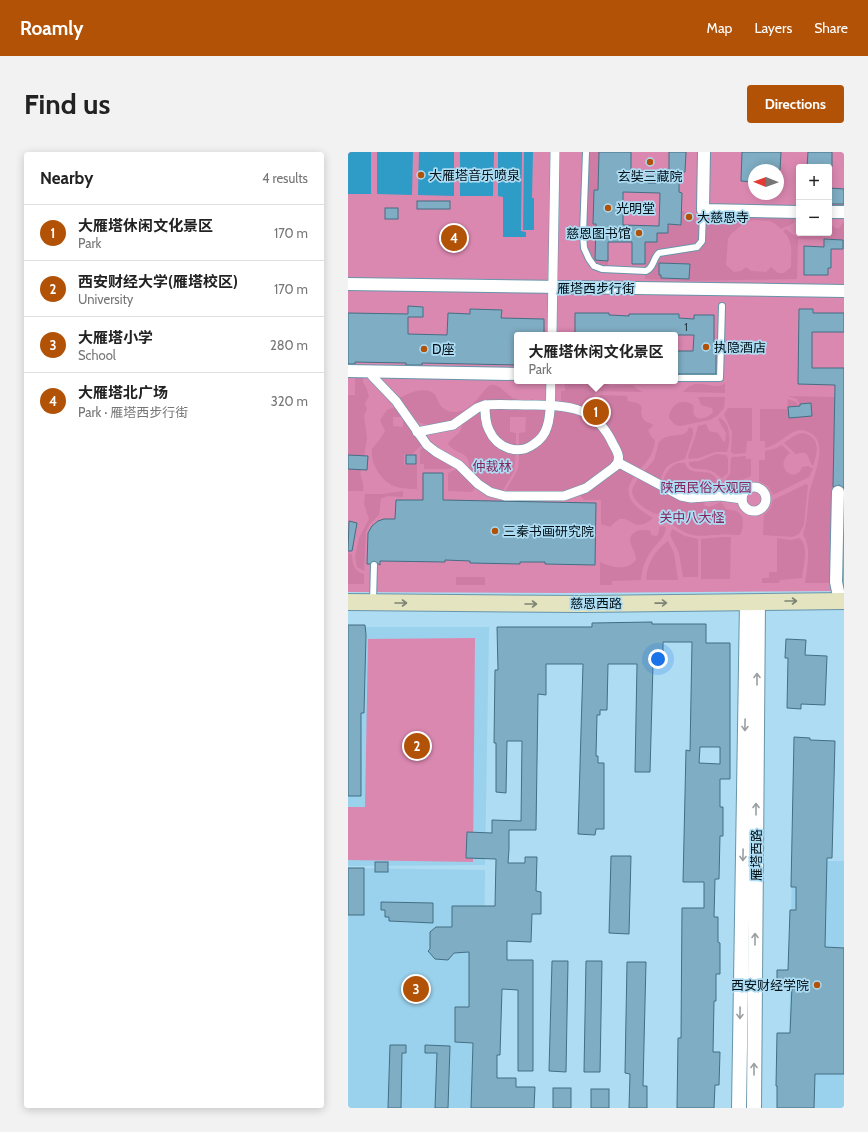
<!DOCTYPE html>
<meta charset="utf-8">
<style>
body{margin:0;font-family:Cabin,"Noto Sans SC",sans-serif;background:#f2f2f2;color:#222}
.controls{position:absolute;right:12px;top:12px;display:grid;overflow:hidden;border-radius:4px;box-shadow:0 2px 10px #0003}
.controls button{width:36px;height:36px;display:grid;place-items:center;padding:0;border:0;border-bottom:1px solid #e0e0e0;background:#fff;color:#222;font:20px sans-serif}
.compass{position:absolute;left:400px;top:12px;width:36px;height:36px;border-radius:50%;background:#fff;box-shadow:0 2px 10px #0003;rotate:271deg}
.you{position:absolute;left:310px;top:507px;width:14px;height:14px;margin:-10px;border:3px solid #fff;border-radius:50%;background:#1a73e8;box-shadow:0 0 0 6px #1a73e833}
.badge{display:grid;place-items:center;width:26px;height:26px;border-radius:50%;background:#b15207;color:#fff;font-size:13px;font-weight:700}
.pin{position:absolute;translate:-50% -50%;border:2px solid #fff;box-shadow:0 1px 4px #0006}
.popup{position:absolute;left:166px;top:180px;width:164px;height:52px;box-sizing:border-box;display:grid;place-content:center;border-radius:4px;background:#fff;filter:drop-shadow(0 1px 3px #0005);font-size:13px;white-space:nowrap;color:#767676}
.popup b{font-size:15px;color:#222}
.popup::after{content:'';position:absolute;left:50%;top:100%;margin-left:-8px;border:8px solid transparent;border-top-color:#fff}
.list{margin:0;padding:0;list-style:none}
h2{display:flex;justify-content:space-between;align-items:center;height:52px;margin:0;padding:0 16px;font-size:17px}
h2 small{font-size:13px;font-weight:400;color:#767676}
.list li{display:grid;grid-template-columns:26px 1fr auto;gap:12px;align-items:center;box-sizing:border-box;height:56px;padding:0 16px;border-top:1px solid #e0e0e0}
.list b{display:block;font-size:15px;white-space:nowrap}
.list p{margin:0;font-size:13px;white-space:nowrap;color:#767676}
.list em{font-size:13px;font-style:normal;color:#767676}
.map{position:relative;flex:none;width:496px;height:956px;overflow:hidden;border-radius:4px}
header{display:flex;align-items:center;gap:24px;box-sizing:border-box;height:56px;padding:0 20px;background:#b15207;color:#fff}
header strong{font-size:19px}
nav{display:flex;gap:22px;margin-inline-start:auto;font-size:14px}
.intro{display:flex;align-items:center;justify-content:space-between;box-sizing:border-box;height:96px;padding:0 24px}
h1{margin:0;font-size:28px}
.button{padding:10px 18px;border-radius:4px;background:#b15207;color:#fff;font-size:14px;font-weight:700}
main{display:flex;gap:24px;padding:0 24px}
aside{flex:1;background:#fff;border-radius:4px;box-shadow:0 2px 10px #0003}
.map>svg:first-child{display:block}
</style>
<header>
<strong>Roamly</strong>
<nav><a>Map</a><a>Layers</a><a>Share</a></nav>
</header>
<div class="intro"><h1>Find us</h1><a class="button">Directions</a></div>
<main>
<aside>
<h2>Nearby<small>4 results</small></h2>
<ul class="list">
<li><span class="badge">1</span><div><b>大雁塔休闲文化景区</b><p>Park</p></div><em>170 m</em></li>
<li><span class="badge">2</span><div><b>西安财经大学(雁塔校区)</b><p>University</p></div><em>170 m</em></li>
<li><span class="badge">3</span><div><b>大雁塔小学</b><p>School</p></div><em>280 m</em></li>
<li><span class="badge">4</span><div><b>大雁塔北广场</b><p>Park · 雁塔西步行街</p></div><em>320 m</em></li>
</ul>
</aside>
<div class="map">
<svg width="496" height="956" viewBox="0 0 496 956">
<rect width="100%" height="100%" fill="#addcf3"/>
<g fill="#9ad1ec">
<path d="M0,475H141L137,713L0,714Z"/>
<path d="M444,709H496V956H440Z"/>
<path d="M0,716L137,718L134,956H0Z"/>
</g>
<g fill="#da88b0" fill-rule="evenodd">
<path d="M0,0H496V439L215,441L0,440ZM451,15H481V81H451ZM406,18H430V42H406ZM169,183H327V229H169Z"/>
<path d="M127,486L125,710L0,708V655H17L20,487Z"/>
</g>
<g fill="#cf7ca5" fill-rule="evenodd">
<path d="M240,0H251L250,28L258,38H246L245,72L254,73L248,84L247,109H260V115L251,114L245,110L239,96L237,81Z"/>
<path d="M334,59L337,60L338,63H348V72L352,73L351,88L347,93L312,98L302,114L297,117V94L296,90H309V81H320V72H333Z"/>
<path d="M357,61L447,64L446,71L433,77L426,71L421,69L405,68L395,72L383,82L380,87L378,113L386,120L393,119L398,115L403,119L418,120L423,115L430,121H436L443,115C443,100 446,90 435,79L438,77L444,82L451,85L457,81H481V72L489,77L492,75L496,69V91L495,88L450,87L449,127L341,129L297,127V121L304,118L311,104L314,102L350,97L354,94L356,90ZM311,112H342L341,127L313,126V123H311Z"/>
<path d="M7,224L15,225V230L18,235L21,244L17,252L19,257L16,264L19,286L16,304L0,303V243H7Z"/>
<path d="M217,229H256L262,234L284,233L294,240L250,239L247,242L238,258L213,251V239H217Z"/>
<path d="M377,231V241L335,240C350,222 364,241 377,231Z"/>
<path d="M142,233C156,230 160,255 185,247V252L151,251L112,267L82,274L71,270L64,265L50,247C58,242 76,234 85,241C89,243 89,248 91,251C96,261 109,262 118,257C128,252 133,240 142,233Z"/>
<path d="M252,243L279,244L280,249C287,251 290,249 294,256C291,264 296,270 304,272L305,274L300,278L304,286L307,288C306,301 300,309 291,318L274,309L242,260Z"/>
<path d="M440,244L487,245L483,431H457C459,414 464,398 455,382C460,369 459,356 461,343C464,326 481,294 464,282C461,280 456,278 452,278C441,279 431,293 417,296V289H412V257H439L440,247L448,250L450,254L440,255L441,266L464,264L463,251L452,252V254L449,247Z"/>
<path d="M350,245H377L376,256L369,264L362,268L332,274L327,273L321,266C322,253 333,245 345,253C346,256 345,261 346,263C351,270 361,265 365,260L364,256L353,253Z"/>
<path d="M140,255L198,256L201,265L187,290L171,294V281L177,280L178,265H162V280L168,281V293L166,296L144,281Z"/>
<path d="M44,256H49L56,263L53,265H45V274L55,275V267L57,265L75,292L64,302H56V313H69V337C61,337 53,337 46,334C33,329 22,311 24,297L32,287L37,279L32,268L39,258Z"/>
<path d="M132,256L137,273L168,301L166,319L154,340L145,339L121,318C123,298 109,304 100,292C107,281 114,284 114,269Z"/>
<path d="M380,256H404V289H399L398,301L386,302L383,300L384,280L376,262Z"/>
<path d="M204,258L231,260L254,278L268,307L250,325L221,340H158V338L170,317L171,302L186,294Z"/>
<path d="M372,266C383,271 383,290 379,300H367L351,306L341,307L340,304L347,285L350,274L358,272L361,279L370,281L375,289L377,290L378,281L370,267Z"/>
<path d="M341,275L345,277V283L337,307C321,312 318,311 312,329L295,321L306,308L311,290C322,278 338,289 341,275Z"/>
<path d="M454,281C473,284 470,300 465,314C458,307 464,297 448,302L436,291L446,284Z"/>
<path d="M434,293L442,301C424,315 448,333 454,315L460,314L465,317L461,325L425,343L420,334L411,329V308H417V299L426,297Z"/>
<path d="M77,294L109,314L101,317H76V312H72V298Z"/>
<path d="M368,302L378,303L380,306V321L374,326C369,324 367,319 360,318C353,316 346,319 341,313V310L351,309Z"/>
<path d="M398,304V307H403V324C392,330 382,328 381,343L375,342L374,332L382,322L383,306L385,305Z"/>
<path d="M331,311H337C344,331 370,305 372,342L340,343L314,331C318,321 321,314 331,311Z"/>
<path d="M270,315L288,322C271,343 286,355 305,366C287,382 284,365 272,367C268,368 265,373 262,375L253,372V348H236L231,342Z"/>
<path d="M111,316L128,334L124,340L100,339V321Z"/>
<path d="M0,317H13C11,325 17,331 15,339H0Z"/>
<path d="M292,324L328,344L358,347L356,353L361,355L373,350L378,357C381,358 385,358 388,359C397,363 396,375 392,383C385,383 377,382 370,383C358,383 347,386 336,380C332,378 327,375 324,371C319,365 322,355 309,362C300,360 284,349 284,339C285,333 289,329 292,324Z"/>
<path d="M458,332L460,333L456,373L451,382L444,385L415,383L416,363L422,357L425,348Z"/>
<path d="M55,339V345L39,344L33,347L31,363L21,373L18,380L16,419L9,415L7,405L11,386L21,367L16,352L17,342H35Z"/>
<path d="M312,374L318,375C317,386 310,390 304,398C297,407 294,417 293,428L264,429V433H252V410C264,416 279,419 288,408C289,400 276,387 286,381C291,377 297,378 303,379V383L308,384L310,383Z"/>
<path d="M324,377L337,384L350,387V425H335L331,401L322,383Z"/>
<path d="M373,385H383L382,427H353V387Z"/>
<path d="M429,386L443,388L451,386C462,393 455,415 454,426L432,428L431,431H414V426H421V420H429Z"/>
<path d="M320,389L326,401L330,428H298C299,412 306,399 320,389Z"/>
<path d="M0,400L4,403C4,412 7,420 16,422V432H0Z"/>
<rect x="108" y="425" width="29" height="8"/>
</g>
<g fill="#2f9cc7">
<rect x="0" y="0" width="23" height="42"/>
<path d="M29,0H65L64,43L29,42Z"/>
<path d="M71,0H106V44L70,43Z"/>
<path d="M112,0H146L145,44H112Z"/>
<path d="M150,0H174L173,79L178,80V85H155V45L150,44Z"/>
<path d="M176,0H185L184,46H186V78H175Z"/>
</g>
<g fill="#7fadc3" stroke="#436f84" fill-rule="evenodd">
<path d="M251,0H283V27H300V31H321V0H338L337,20H331V40L334,41L333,73L320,72V81H309V90H297V112H284V90H260V109L247,108L248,72H245L246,38H250ZM275,40L312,41L311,74L275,73Z"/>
<path d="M394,0H433L432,18H406V30L393,29Z"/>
<path d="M460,0H484V15H459Z"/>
<path d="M481,36L496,37V52H481Z"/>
<rect x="69" y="49" width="33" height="8"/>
<rect x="37" y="56" width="13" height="11"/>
<path d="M476,87L495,88V97H483V116H480V123H456V94L476,95Z"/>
<path d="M311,111L342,112L341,127L313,126V123H311Z"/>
<path d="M60,154L75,155V165H60V182L99,183L100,161L122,162V157L154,158L153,166L196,167V183H169V213L74,211V213H58V211L7,210V212H0V161L60,162Z"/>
<path d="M451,157H465V161H496V180H464V216H496V336L491,333L485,335L487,233L450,232Z"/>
<path d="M227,161H261V163L281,164V162H331V166L346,167V163H366V190H368V222H327V199H345L346,183H227Z"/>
<path d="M463,251L464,264L441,266L440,255L452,254V252Z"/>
<path d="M0,303L20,304L19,318L0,317Z"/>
<rect x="58" y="303" width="10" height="9"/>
<path d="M75,321H95V348L248,351L247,413L197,412V410H172V412L122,411V409L97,408V410L32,409V413L26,409L22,412H19L20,381L24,374L30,369L36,367H47L48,348H75Z"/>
<path d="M1,369L9,371L4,399H0Z"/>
<path d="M304,470V472H358V491H382V627H372V655H375V684H372L371,727H367L366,765H370V790L372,791V822H368V849H366L365,900H372L371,933H367L366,956H329L330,886H333L334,756H356V730H335L338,598L342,599L344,490H315V512H305L302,620H287L289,512H260L259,558H252V563H249L248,604H250V611H256V677H248L247,683L230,682L235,512H198V543L190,542L188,678H161V697L160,711H177V705H189L188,739L193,740V762H184L183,790L159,789V808H185V919H170V838L154,837L152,903H149V926H168V935H187L186,956H123L125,891L107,890V855H121V800L106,801L100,808L87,807L80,799L82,797V780L88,775H104V754H147L148,707L118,706L119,680L144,681V668L173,669L174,589H159L158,641L148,640V591H146L147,518H150L149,475H244V471ZM352,595H372V612L351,611Z"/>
<path d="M0,473H17L18,483L16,561H13V644H0Z"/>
<path d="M438,487L458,488L457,503L479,504L477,553L453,552V557L439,556L440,506H437Z"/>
<path d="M446,585L462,586V588L487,589L484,706H479L477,795L496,796V922H467L466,956H429V934H428L429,881H442L444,834H429V818H440L442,758H448V735H443Z"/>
<path d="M263,704H283L281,782L261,781Z"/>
<rect x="27" y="710" width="13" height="10"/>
<rect x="0" y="716" width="16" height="47"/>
<path d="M33,750L85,751V771L41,769V765H37V758H33Z"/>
<path d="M204,809H220L218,920L201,919Z"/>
<path d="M238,809H254L252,920H236Z"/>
<path d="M279,810H298L295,934H299V956H281L282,922L277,921Z"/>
<path d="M42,893H58V901H54L53,956H40Z"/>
<path d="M77,893L102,894L100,956H87L89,901H77Z"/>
<rect x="205" y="936" width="18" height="20"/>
<rect x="243" y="937" width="18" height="19"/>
</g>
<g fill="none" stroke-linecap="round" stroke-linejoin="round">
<g stroke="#6895aa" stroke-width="8">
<g id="service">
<path d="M238,0L235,82L236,96L241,107L246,114L254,117L298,119C306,116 305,106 311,101L349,95L354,89L355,58"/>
<path d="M327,226H372L374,154"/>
<path d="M25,449L26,413"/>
</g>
</g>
<g stroke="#6895aa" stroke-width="10">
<g id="pedestrian">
<path d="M204,183L207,0"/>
<path d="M21,219L25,225L48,249L79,293L88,300L111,313L130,332L142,340L157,344H216L238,336L269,313L273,312L333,344L343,346L372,344L394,347"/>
<path d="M137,253C137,262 137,270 141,278C149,296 170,304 186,292C192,288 197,282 199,275C204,261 202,244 203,229"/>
<path d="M69,280L105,273L129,256L137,253C152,252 168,253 183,253C219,254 247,253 265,292C269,299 274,307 267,314"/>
<circle cx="406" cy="347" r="12"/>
</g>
</g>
<g stroke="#6895aa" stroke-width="14">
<g id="minor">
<path d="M356,0L355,58L451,60"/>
<path d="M481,60H496"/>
<path d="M0,132L496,139"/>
<path d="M0,219L169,222"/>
<path d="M490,340L488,430L492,449"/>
</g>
</g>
<g stroke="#6895aa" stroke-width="16">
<g id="tertiary">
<path d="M391,956L399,450"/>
<path d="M406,956L410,450"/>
</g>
</g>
<g stroke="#6895aa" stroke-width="18">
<path id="secondary" d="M0,450L232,452L496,449"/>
</g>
<use href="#service" stroke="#fff" stroke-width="6"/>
<use href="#pedestrian" stroke="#fff" stroke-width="9"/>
<use href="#minor" stroke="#fff" stroke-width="12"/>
<use href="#tertiary" stroke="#fff" stroke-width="14"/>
<use href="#secondary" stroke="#e4e4c0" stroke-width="16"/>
</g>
<defs><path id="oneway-shaft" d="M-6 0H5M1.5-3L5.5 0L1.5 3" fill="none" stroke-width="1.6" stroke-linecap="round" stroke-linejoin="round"/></defs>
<g stroke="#7e8474">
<use href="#oneway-shaft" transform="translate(443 449)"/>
<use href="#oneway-shaft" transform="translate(53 451)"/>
<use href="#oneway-shaft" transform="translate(313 451) rotate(-1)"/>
<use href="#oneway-shaft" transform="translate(183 452)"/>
</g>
<g stroke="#999fa2">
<use href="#oneway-shaft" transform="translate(409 527) rotate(-90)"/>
<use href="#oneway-shaft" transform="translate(397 573) rotate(91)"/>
<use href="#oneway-shaft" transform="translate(408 657) rotate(-90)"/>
<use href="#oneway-shaft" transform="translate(395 703) rotate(91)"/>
<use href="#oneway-shaft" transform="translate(407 787) rotate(-90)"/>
<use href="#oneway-shaft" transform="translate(392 861) rotate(91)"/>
<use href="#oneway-shaft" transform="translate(406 917) rotate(-90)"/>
</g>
<g fill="#b15207" stroke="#addcf3" stroke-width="1.5">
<circle cx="302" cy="10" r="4"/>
<circle cx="73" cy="23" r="4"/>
<circle cx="260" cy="56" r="4"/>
<circle cx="341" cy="65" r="4"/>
<circle cx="291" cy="81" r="4"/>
<circle cx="358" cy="195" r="4"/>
<circle cx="76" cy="197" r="4"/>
<circle cx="147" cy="379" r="4"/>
<circle cx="469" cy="833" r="4"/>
</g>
<g text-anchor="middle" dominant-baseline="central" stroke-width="3.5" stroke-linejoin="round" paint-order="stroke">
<g font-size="11" fill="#203641">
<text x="338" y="175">1</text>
</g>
<g font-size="13" fill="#010f16" stroke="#addcf3" text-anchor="start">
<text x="81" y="23">大雁塔音乐喷泉</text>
<text x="302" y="24" text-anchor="middle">玄奘三藏院</text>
<text x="268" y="56">光明堂</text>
<text x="349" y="65">大慈恩寺</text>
<text x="283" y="81" text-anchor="end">慈恩图书馆</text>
<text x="366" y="195">执隐酒店</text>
<text x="84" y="197">D座</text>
<text x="155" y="379">三秦书画研究院</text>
<text x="461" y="833" text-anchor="end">西安财经学院</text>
</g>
<g font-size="13" fill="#010f16" stroke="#addcf3">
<text x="248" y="136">雁塔西步行街</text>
<text x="248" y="451">慈恩西路</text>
<text transform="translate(408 703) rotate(-90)">雁塔西路</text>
</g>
<g font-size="13" fill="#86245c" stroke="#addcf3">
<text x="144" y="314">仲裁林</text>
<text x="358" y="335">陕西民俗大观园</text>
<text x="344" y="365">关中八大怪</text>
</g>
</g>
</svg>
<div class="controls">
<button>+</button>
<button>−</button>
</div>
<svg class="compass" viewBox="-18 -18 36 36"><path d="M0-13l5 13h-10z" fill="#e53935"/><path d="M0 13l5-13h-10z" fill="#767676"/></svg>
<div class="you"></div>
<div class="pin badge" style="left:248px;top:260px">1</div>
<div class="popup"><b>大雁塔休闲文化景区</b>Park</div>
<div class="pin badge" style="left:69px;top:594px">2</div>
<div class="pin badge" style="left:68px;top:837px">3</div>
<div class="pin badge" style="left:106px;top:86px">4</div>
</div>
</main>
